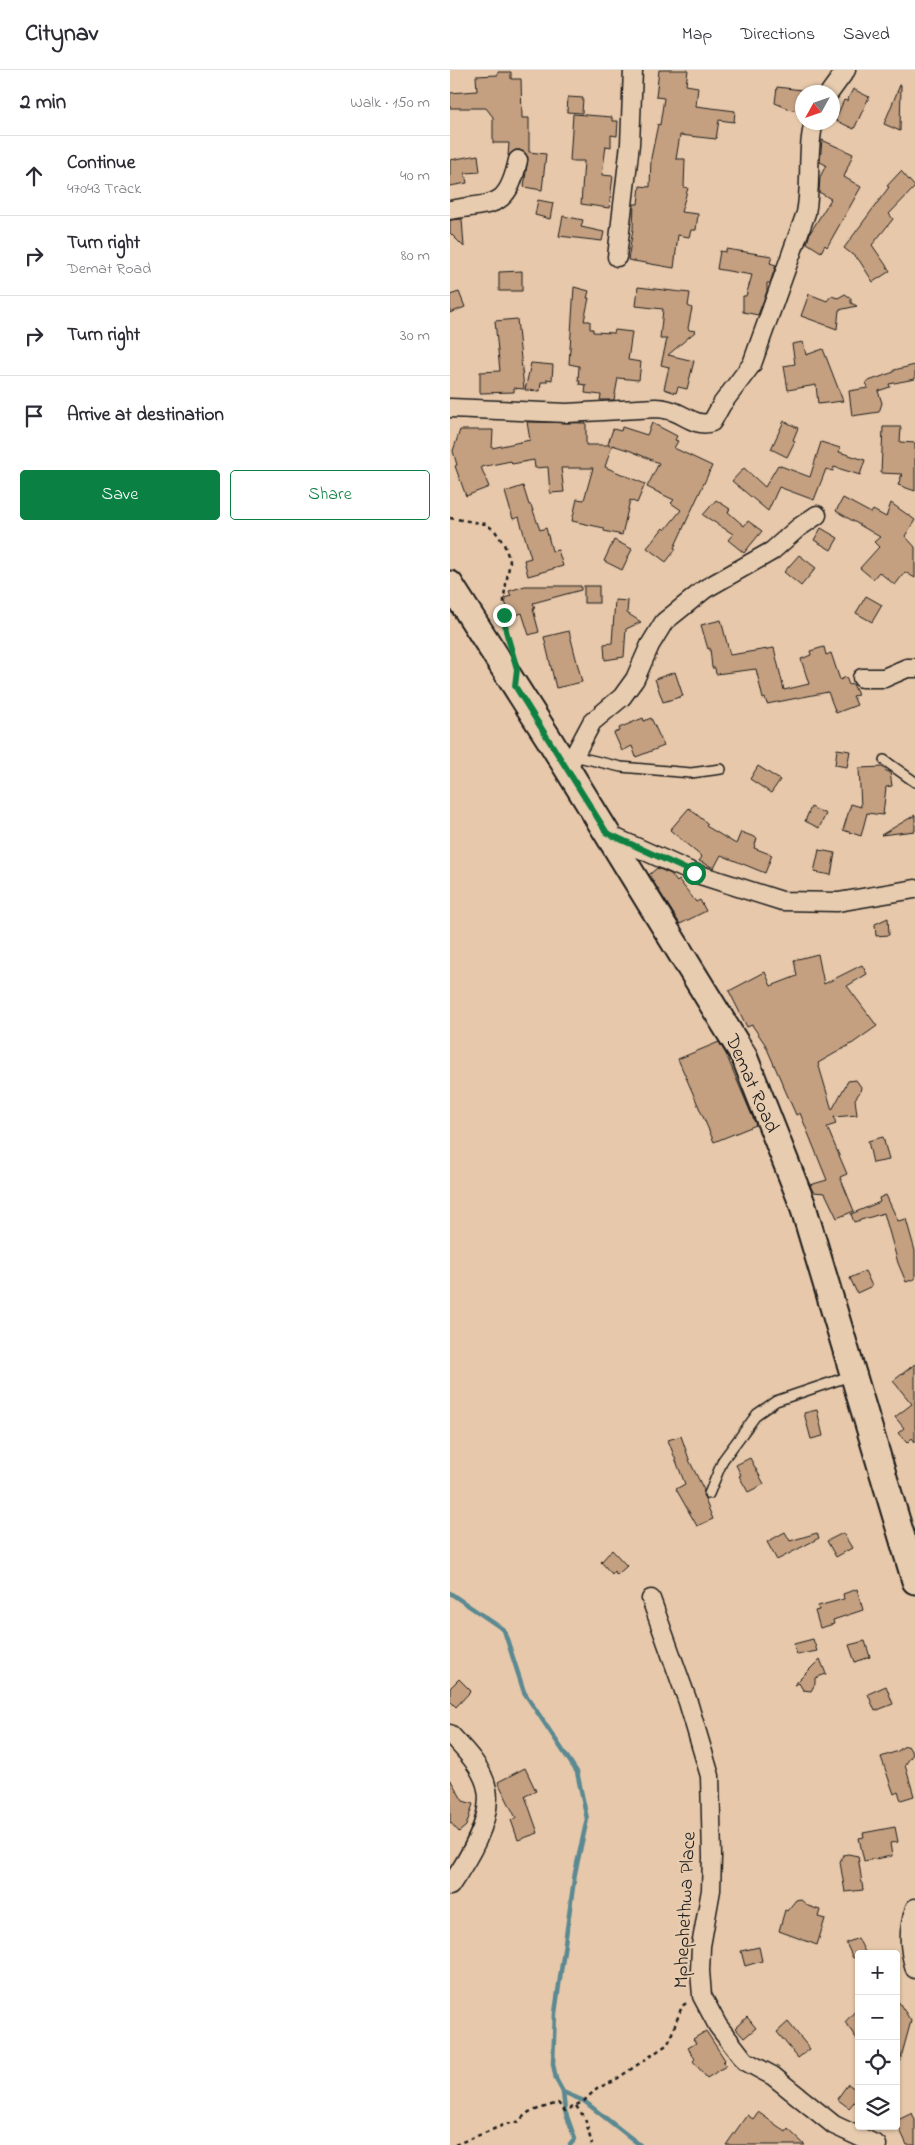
<!DOCTYPE html>
<meta charset="utf-8">
<style>
body{margin:0;font-family:"Indie Flower",sans-serif;background:#f7f7f7;color:#2b2b33}
.controls{position:absolute;right:15px;bottom:15px;display:grid;overflow:hidden;border-radius:5px;box-shadow:0 1px 4px #0004}
.controls button{width:45px;height:45px;display:grid;place-items:center;padding:0;border:0;border-bottom:1px solid #e1e1e2;background:#fff;color:#2b2b33;font:25px sans-serif}
.compass{position:absolute;left:345px;top:15px;width:45px;height:45px;border-radius:50%;background:#fff;box-shadow:0 1px 4px #0004;rotate:230deg}
.stop{position:absolute;width:15px;height:15px;margin:-11px;border:4px solid #0b8043;border-radius:50%;background:#fff}
.stop.end{background:#0b8043;border-color:#fff;box-shadow:0 1px 5px #0008}
.list{margin:0;padding:0;list-style:none}
h2{display:flex;justify-content:space-between;align-items:center;height:65px;margin:0;padding:0 20px;font-size:21px}
h2 small{font-size:16px;font-weight:400;color:#7c7c81}
.list li{display:grid;grid-template-columns:32px 1fr auto;gap:15px;align-items:center;box-sizing:border-box;height:80px;padding:0 20px;border-top:1px solid #e1e1e2}
.list b{display:block;font-size:19px;white-space:nowrap}
.list p{margin:0;font-size:16px;white-space:nowrap;color:#7c7c81}
.list em{font-size:16px;font-style:normal;color:#7c7c81}
.actions{display:flex;gap:10px;padding:15px 20px}
.actions a{flex:1;padding:11px 0;border:1px solid #0b8043;border-radius:5px;text-align:center;font-size:18px;color:#0b8043}
.actions .main{background:#0b8043;color:#fff}
.icon{flex:none;width:28px;height:28px;fill:none;stroke:currentColor;stroke-width:2;stroke-linecap:round;stroke-linejoin:round}
.map{position:relative;flex:none;width:465px;height:2075px;overflow:hidden}
header{display:flex;align-items:center;gap:30px;box-sizing:border-box;height:70px;padding:0 25px;background:#fff;border-bottom:1px solid #e1e1e2}
header strong{font-size:24px}
nav{display:flex;gap:28px;margin-inline-start:auto;font-size:18px}
main{display:flex}
aside{flex:1;background:#fff}
.map>svg:first-child{display:block}
</style>
<header>
<strong>Citynav</strong>
<nav><a>Map</a><a>Directions</a><a>Saved</a></nav>
</header>
<main>
<aside>
<h2>2 min<small>Walk · 150 m</small></h2>
<ul class="list">
<li><svg class="icon" aria-label="ahead" viewBox="0 0 24 24"><path d="M12 20V5M6 11l6-6 6 6"/></svg><div><b>Continue</b><p>47043 Track</p></div><em>40 m</em></li>
<li><svg class="icon" aria-label="right" viewBox="0 0 24 24"><path d="M7 20v-9h11M14 6l5 5-5 5"/></svg><div><b>Turn right</b><p>Demat Road</p></div><em>80 m</em></li>
<li><svg class="icon" aria-label="right" viewBox="0 0 24 24"><path d="M7 20v-9h11M14 6l5 5-5 5"/></svg><div><b>Turn right</b></div><em>30 m</em></li>
<li><svg class="icon" aria-label="arrive" viewBox="0 0 24 24"><path d="M6 21V4h12l-3 4 3 4H6"/></svg><div><b>Arrive at destination</b></div></li>
</ul>
<div class="actions"><a class="main">Save</a><a>Share</a></div>
</aside>
<div class="map">
<svg width="465" height="2075" viewBox="0 0 465 2075">
<rect width="100%" height="100%" fill="#e7c8aa"/>
<filter id="ink" filterUnits="userSpaceOnUse"><feTurbulence type="fractalNoise" baseFrequency=".02" numOctaves="2"/><feDisplacementMap in="SourceGraphic" scale="10" xChannelSelector="R" yChannelSelector="G"/><feConvolveMatrix kernelMatrix="1 2 1 2 8 2 1 2 1" color-interpolation-filters="sRGB"/></filter>
<g filter="url(#ink)">
<g fill="none" stroke-linecap="round" stroke-linejoin="round">
<g stroke="#5a8992" stroke-width="4.5">
<path d="M0,1523L54,1560L74,1622L127,1702L137,1749L125,1803L105,1943L103,1994L106,2009L113,2022L115,2041L125,2069L120,2075"/>
<path d="M113,2022L134,2031L190,2075"/>
</g>
</g>
<g fill="#c4a081" stroke="#1c1c1c">
<path d="M209,0H238L236,15L248,17L246,36L285,41L284,52L269,50L266,69L230,65L226,89H235L234,117L238,118L231,142L248,144L246,160H241L239,167L228,165L224,198L178,190L183,159L184,134H188L190,116L200,117L201,88L208,54L210,55L214,28L206,27Z"/>
<path d="M48,2H61V9H71L72,48H79V82L96,84L92,120L74,117L78,87L70,80H65L58,86L59,73H43V47L36,38H0V23L27,21L26,6L48,5Z"/>
<path d="M450,15H451L450,61L434,54Z"/>
<path d="M327,17L352,20L349,41L337,39V38L325,33Z"/>
<path d="M403,19L419,27L404,59L385,50L394,30L397,31Z"/>
<path d="M118,27L133,28L132,43L117,42Z"/>
<path d="M123,44L162,47V51H168L167,66L161,65V77L156,76L152,105L163,106L159,138L131,134L134,91H120Z"/>
<path d="M372,70L403,84L394,107L411,117L377,177L375,175L371,182L357,173L360,163L381,129L369,122L370,107L376,95L370,92Z"/>
<path d="M28,85L30,102L15,103L17,113L0,116V90Z"/>
<path d="M451,101L465,117L439,144L443,149L422,175L440,201L423,212L409,190L394,178L439,117L437,116Z"/>
<path d="M88,130L103,133L100,149L85,145Z"/>
<path d="M113,146L133,150L131,157L154,162L152,171L109,166Z"/>
<path d="M12,149L14,177L0,163V150Z"/>
<path d="M276,179L322,186L320,193L326,195L320,213H317V221L308,245L293,242V226H296L302,205L267,199L270,181L276,182Z"/>
<path d="M72,201V221H49V202Z"/>
<path d="M124,217L139,221L137,228H139L134,251H140V259H143V262L164,263L165,260L182,262L178,290L191,292L189,310L168,308L164,330H150L151,325L135,323L136,315L129,314L130,311H128L129,296L119,294Z"/>
<path d="M188,217L240,223L238,236L242,238L238,258L239,260L246,261L218,285L244,291L237,319L228,317L226,323L214,319L219,297L211,295L217,269H210L213,239L186,236Z"/>
<path d="M9,222L15,237L0,243V225Z"/>
<path d="M359,224L377,231L381,226L388,228L395,224L401,228V233L407,236L389,240L387,259L351,246Z"/>
<path d="M67,249L74,319L64,318V322L30,323V302L50,301L45,251Z"/>
<path d="M353,272L356,285L373,279L393,331L368,334L366,315L338,320L334,296L345,294L342,274Z"/>
<path d="M81,293L103,295L102,310L97,309V312H91L90,321L75,320Z"/>
<path d="M465,295V309L439,314L440,317L428,321L432,333L429,342L402,346L399,321L418,318L416,312L444,302V300Z"/>
<path d="M334,351L348,358L343,370L345,371L337,387L321,379Z"/>
<path d="M77,352L136,353V375H160L158,374L163,359L171,361L172,357L197,365L202,353L227,366L225,370L228,371L224,378L262,396L224,478L226,479L216,492L197,478L213,458L215,460L231,440L221,433L224,430L197,417L209,393L181,381L162,375L155,397L195,414L187,433L180,430L172,465L154,461V458L122,451L127,429L134,430L143,398H111L114,422L100,423L98,397L85,398L84,390L62,394L61,391L31,397L39,417L16,426L5,396L7,395L3,381L10,360H43L42,378L80,370Z"/>
<path d="M433,357H451L450,372L465,373V421L448,415L452,404L431,403Z"/>
<path d="M371,372L390,378L389,382L415,390L410,405L384,397L383,401L376,399L364,430L329,417L318,441L282,411L294,398L315,417L328,395L360,407Z"/>
<path d="M73,416L79,435H81L90,460L96,458L102,481L108,480L113,496L78,506L74,490L81,488L69,447L63,449L55,422Z"/>
<path d="M393,428L421,443L423,440L436,447L441,433L465,450L455,466L465,477V508L455,502L445,515L429,502L423,509L410,498L429,477L424,472L430,467L386,441Z"/>
<path d="M266,430L280,439L278,442L294,456L298,451L312,461L294,483L278,470L283,464L253,445Z"/>
<path d="M371,458L388,468L381,480L364,470Z"/>
<path d="M164,470L182,479L172,500L154,491Z"/>
<path d="M349,485L366,498L351,516L334,502Z"/>
<path d="M75,516H131V520L83,533L85,538L83,539L89,562L79,565L72,543L60,547L54,528L61,526L59,521Z"/>
<rect x="134" y="516" width="15" height="17"/>
<path d="M416,526L432,535L422,552L406,543Z"/>
<path d="M165,530L178,531L177,543L191,552L176,559L174,587L155,590L154,574L162,573Z"/>
<path d="M271,550L280,585L324,578L334,620L359,614L351,589L361,585L360,581L374,577L376,585L381,583L390,610L396,607L399,615L403,614L408,625L403,626L407,635L386,643L378,622L317,634L315,628L313,629L306,599L266,604L265,598H262L260,578L258,579L251,555Z"/>
<path d="M119,561L132,612L106,618L94,567Z"/>
<path d="M225,602L233,626L213,632L205,609Z"/>
<path d="M193,648L194,651L201,648L214,676L186,687L182,676L172,681L164,663L170,661L169,658Z"/>
<path d="M387,679L400,681L397,697L385,695Z"/>
<path d="M308,696L330,710L321,723L300,709Z"/>
<path d="M433,697L436,701L440,702L442,716L436,717L433,745L417,743L411,766L393,760L401,734L411,737L409,698Z"/>
<path d="M361,737L376,744L369,758L355,751Z"/>
<path d="M239,738L258,754L256,756L286,774L291,762L307,768L304,778L322,785L315,803L271,785L264,798L249,791L252,787L220,760Z"/>
<path d="M465,745V761L431,765Z"/>
<path d="M369,780L385,783L381,805L364,802Z"/>
<path d="M207,798L221,804L227,812L229,810L246,832L250,830L256,841L230,854L199,805Z"/>
<path d="M438,848L439,865L426,866L425,854Z"/>
<path d="M368,884L374,914L412,895L417,904L397,916L427,956L403,973L368,993L382,1040L398,1011L406,1010L411,1017L410,1022L405,1029L407,1045L384,1047L386,1054L377,1057L397,1104L390,1107L404,1141L387,1148L375,1123L363,1122L360,1115L377,1110L350,1043L346,1045L315,974L302,955L297,957L279,921L315,902L321,916L347,906L344,890Z"/>
<path d="M269,972L276,984L306,1055L264,1072L228,989Z"/>
<path d="M433,1067L439,1090L423,1093L418,1071Z"/>
<path d="M436,1125L448,1151L456,1149L465,1181V1209L456,1212L448,1193L434,1143L404,1152L401,1144L430,1132L429,1128Z"/>
<path d="M415,1201L422,1216L407,1223L400,1208Z"/>
<path d="M465,1294V1372L462,1368L457,1373L448,1363L454,1358L445,1347L462,1334L443,1311Z"/>
<path d="M367,1340L373,1366L361,1369L354,1343Z"/>
<path d="M231,1366L240,1392L254,1420L253,1425L263,1449L247,1456L226,1419L235,1414L218,1370Z"/>
<path d="M300,1388L314,1414L298,1422L289,1406L291,1405L286,1395Z"/>
<path d="M335,1462L340,1471L367,1463L369,1468L327,1490L317,1472Z"/>
<path d="M393,1463L402,1478L386,1487L377,1471Z"/>
<path d="M162,1480L177,1496L167,1505L164,1501L162,1504L151,1492Z"/>
<path d="M407,1519L413,1540L383,1550L384,1554L370,1558L365,1541L369,1540L368,1536L394,1529L393,1524Z"/>
<path d="M363,1569L367,1581L347,1585L344,1574Z"/>
<path d="M415,1571L420,1587L405,1592L399,1575Z"/>
<path d="M370,1589L376,1604L365,1608V1614L361,1621L353,1620L349,1613L344,1615Z"/>
<path d="M9,1609L21,1621L6,1637L0,1631V1618Z"/>
<path d="M436,1616L443,1634L425,1641L418,1624Z"/>
<path d="M458,1676L463,1684L455,1695L464,1726L451,1730L448,1722L444,1724L431,1687L448,1681L453,1677Z"/>
<path d="M75,1698L86,1721L75,1726L88,1763L68,1770L61,1750L66,1748L48,1712Z"/>
<path d="M0,1709L13,1731L23,1734L16,1756L9,1762L0,1752Z"/>
<path d="M445,1757L448,1772L440,1773L442,1786L414,1791L409,1768L414,1767L413,1763Z"/>
<path d="M398,1784L408,1786L413,1820L395,1822L390,1792L393,1785Z"/>
<path d="M350,1829L358,1836L370,1840L368,1847L375,1849L367,1875L329,1861L335,1840L337,1841L346,1830Z"/>
<path d="M408,1868L415,1882L403,1888L396,1873Z"/>
<path d="M309,1877L312,1891L295,1896L291,1881Z"/>
<path d="M446,1928L461,1951L450,1991L446,1990Z"/>
<path d="M409,1937V1972L395,1952Z"/>
<path d="M297,1947L306,1958L294,1968L285,1958Z"/>
<path d="M338,1952L360,1979L348,1988L327,1962Z"/>
<path d="M256,1961L275,1990L273,1992L276,1996L257,2008L243,1991L245,1989L238,1978L246,1973L243,1969Z"/>
<path d="M398,2014L409,2022V2026L399,2038L387,2029Z"/>
<path d="M308,2042L336,2062L338,2059L355,2075H276L297,2045L303,2049Z"/>
<path d="M462,2043L465,2050V2075H457L446,2051Z"/>
</g>
<g fill="none" stroke-linecap="round" stroke-linejoin="round">
<g stroke="#1c1c1c" stroke-width="12">
<g id="lane">
<path d="M124,686L171,697L241,703L271,699"/>
<path d="M434,690L465,712"/>
<path d="M259,1424L273,1390L307,1344L326,1331L403,1305"/>
</g>
</g>
<g stroke="#1c1c1c" stroke-width="21">
<g id="street">
<path d="M380,22L396,0"/>
<path d="M0,140C44,132 57,140 68,90"/>
<path d="M167,187L180,74L183,0"/>
<path d="M0,338L117,343L206,338C210,338 215,339 219,340C233,343 246,358 262,352L272,334L302,294L356,143C362,113 356,82 364,52"/>
<path d="M412,608H434L457,598H465"/>
<path d="M117,699L142,652L172,627L185,609L200,575L214,552L255,519L322,481L348,458L367,445"/>
<path d="M157,764L244,803L332,831L388,832L465,819"/>
<path d="M201,1529L238,1632L260,1706L262,1787L261,1820L251,1876L250,1901L252,1926L268,1956L295,1991L323,2006L384,2055L427,2075"/>
<path d="M0,1664C14,1679 33,1698 37,1719C43,1750 17,1791 0,1816"/>
<path d="M465,1838C458,1860 458,1877 465,1899"/>
</g>
</g>
<g stroke="#1c1c1c" stroke-width="29">
<path id="secondary" d="M0,514L99,669L294,986L352,1133L465,1511"/>
</g>
<g stroke="#1c1c1c" stroke-width="2.5" stroke-dasharray="4 4" stroke-linecap="butt">
<path d="M0,448L36,454L45,461L54,474L60,491L54,526V545L58,567"/>
<path d="M126,2036L135,2048L142,2075"/>
<path d="M5,2075L56,2054L67,2052L79,2042L108,2033L115,2041L134,2031L147,2018L162,2012L218,1974L232,1936L238,1932"/>
</g>
<use href="#lane" stroke="#e8ccaf" stroke-width="9"/>
<use href="#street" stroke="#e8ccaf" stroke-width="18"/>
<use href="#secondary" stroke="#e8ccaf" stroke-width="25"/>
</g>
</g>
<g fill="none" stroke-linecap="round" stroke-linejoin="round" filter="url(#ink)">
<path stroke="#0b8043" stroke-width="6" d="M54,545L56,561L67,599L65,616L157,763L244,803"/>
</g>
<g text-anchor="middle" dominant-baseline="central" stroke-width="4.5" stroke-linejoin="round" paint-order="stroke">
<g font-size="20" fill="#1c1c1c" stroke="#e8ccaf">
<text transform="translate(301 1014) rotate(66)">Demat Road</text>
<text transform="translate(236 1840) rotate(-87)">Mphephethwa Place</text>
</g>
</g>
</svg>
<div class="controls">
<button>+</button>
<button>−</button>
<button><svg class="icon" aria-label="locate" viewBox="0 0 24 24"><circle cx="12" cy="12" r="6"/><path d="M12 2v4M12 18v4M2 12h4M18 12h4"/></svg></button>
<button><svg class="icon" aria-label="layers" viewBox="0 0 24 24"><path d="M12 4l9 5-9 5-9-5zM3 14l9 5 9-5"/></svg></button>
</div>
<svg class="compass" viewBox="-18 -18 36 36"><path d="M0-13l5 13h-10z" fill="#e53935"/><path d="M0 13l5-13h-10z" fill="#7c7c81"/></svg>
<div class="stop" style="left:244px;top:803px"></div>
<div class="stop end" style="left:54px;top:545px"></div>
</div>
</main>
